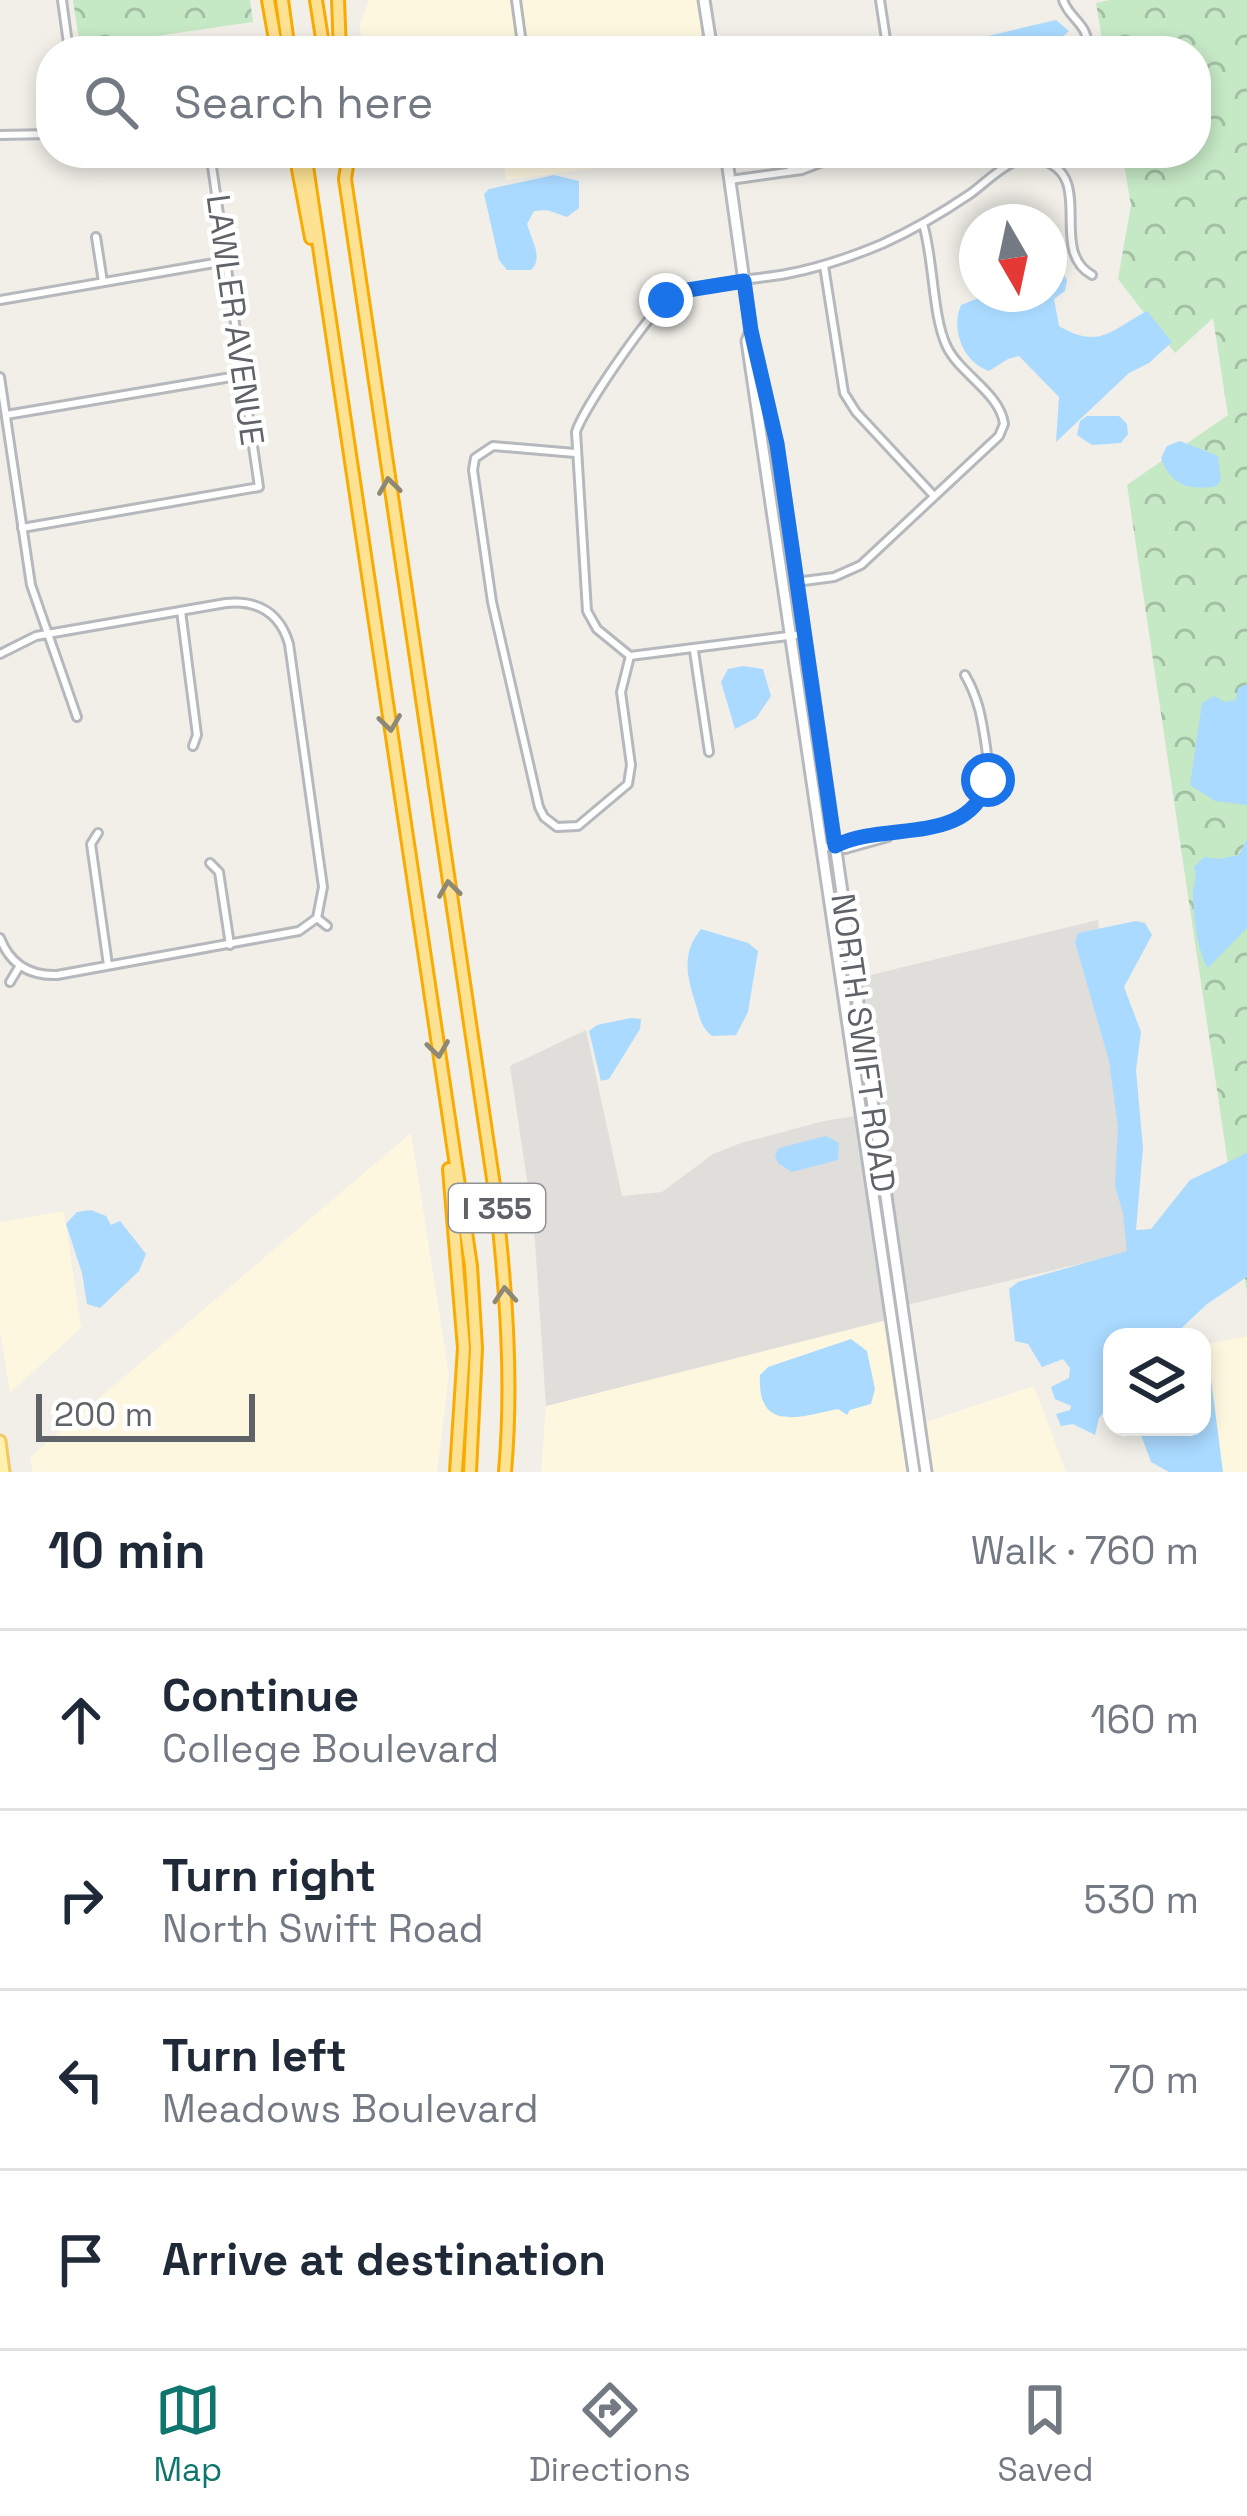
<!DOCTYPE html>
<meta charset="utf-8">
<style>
body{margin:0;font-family:"Space Grotesk",sans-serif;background:#f2f2f3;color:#1f2937}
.controls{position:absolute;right:36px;bottom:36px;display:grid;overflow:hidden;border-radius:24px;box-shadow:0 6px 18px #0003}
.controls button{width:108px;height:108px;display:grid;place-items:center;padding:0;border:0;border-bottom:3px solid #e0e1e3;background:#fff;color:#1f2937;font:60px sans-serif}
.compass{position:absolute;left:959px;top:204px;width:108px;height:108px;border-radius:50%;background:#fff;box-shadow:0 6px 18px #0003;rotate:171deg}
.scale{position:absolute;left:36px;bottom:30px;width:219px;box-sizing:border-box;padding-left:12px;border:6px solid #5f6368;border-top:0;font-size:33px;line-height:42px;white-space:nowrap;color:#5f6368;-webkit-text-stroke:9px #fff;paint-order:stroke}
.stop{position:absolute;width:36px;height:36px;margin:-27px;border:9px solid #1a73e8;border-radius:50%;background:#fff}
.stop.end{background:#1a73e8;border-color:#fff;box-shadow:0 3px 12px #0008}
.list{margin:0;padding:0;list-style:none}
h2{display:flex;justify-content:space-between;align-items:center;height:156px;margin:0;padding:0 48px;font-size:51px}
h2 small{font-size:39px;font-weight:400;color:#747a83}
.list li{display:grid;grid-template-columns:78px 1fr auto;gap:36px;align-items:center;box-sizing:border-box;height:180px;padding:0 48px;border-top:3px solid #e0e1e3}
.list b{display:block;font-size:45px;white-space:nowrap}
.list p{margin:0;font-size:39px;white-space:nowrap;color:#747a83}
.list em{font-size:39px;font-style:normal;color:#747a83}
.icon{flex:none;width:66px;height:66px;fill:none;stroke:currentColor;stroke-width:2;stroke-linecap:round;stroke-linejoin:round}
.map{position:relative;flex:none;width:1247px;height:1472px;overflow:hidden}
.search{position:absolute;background:#fff;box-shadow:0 6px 18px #0003;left:36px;right:36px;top:36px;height:132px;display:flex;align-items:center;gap:30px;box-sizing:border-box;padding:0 42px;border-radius:48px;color:#747a83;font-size:45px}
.sheet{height:876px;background:#fff}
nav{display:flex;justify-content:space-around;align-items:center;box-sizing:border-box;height:168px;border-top:3px solid #e0e1e3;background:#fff;font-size:33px;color:#747a83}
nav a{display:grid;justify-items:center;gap:6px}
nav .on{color:#0f766e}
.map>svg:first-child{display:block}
</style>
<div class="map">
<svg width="1247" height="1472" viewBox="0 0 1247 1472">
<defs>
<pattern id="park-crowns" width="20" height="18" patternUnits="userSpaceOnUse" patternTransform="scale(3)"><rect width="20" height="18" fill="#c5e8c5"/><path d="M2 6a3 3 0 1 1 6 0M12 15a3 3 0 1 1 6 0" fill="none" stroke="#a3c0a4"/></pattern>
</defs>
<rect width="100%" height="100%" fill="#f1efe8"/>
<g fill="#fef7e0">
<path d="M369,0H701L709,51H362L360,24Z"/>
<path d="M502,153H643L644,161L506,180Z"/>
<path d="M411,1133L449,1375L437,1472H33L30,1457Z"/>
<path d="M64,1211L81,1328L10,1393L0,1330V1222Z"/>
<path d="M891,1319L915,1472H541L546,1406Z"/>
<path d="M1247,1336V1472H1219L1202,1345Z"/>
<path d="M1034,1386L1066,1472H922L914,1426Z"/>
</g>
<g fill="#e0deda">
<path d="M1098,920L1134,1251L898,1307L850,980Z"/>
<path d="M586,1030L622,1196L662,1192L713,1154L741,1143L824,1121L862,1115L891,1319L546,1406L534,1227L510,1066Z"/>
</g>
<g fill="url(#park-crowns)">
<path d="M73,0H250L253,22L80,47Z"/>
<path d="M1110,0H1247V1292L1127,485L1228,415L1213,318L1175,353L1118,279L1131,205L1122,153H1196V51H1104L1096,3Z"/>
</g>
<g fill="#aadaff">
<path d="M1056,20L1069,31L1054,45L1023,43L980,50L978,45L979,38Z"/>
<path d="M554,175L579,181V208L567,217L547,210L534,211L527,224C531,239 544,258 531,270H507L499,260L484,194L489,189Z"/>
<path d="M1049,262L1057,263L1067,280L1065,291L1054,299L1059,326C1101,351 1113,328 1147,311L1172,342L1149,363L1129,373L1056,442L1059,397L1019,356L1008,359L989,371C964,363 950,330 961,305L989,294H1049Z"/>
<path d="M1087,416H1119L1127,424L1128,434L1121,443L1092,445L1077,435L1080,421Z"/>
<path d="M1180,441L1218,456L1221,480L1217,486C1190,491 1171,486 1161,458L1167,446Z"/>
<path d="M743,666L763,669L771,696L756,718L735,729L721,682L728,669Z"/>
<path d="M1247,684V805L1215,801L1190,785L1202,703L1214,696L1225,702L1236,700L1238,688Z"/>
<path d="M1247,839V928L1208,968C1197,951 1194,917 1193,896C1193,884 1198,879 1194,867L1204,857L1219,859L1239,855Z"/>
<path d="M1136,921L1145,923L1152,935L1124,987L1141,1032L1136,1070L1143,1148L1136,1230L1151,1229L1190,1180L1247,1153V1277L1207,1304L1172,1337H1112V1397L1104,1402L1105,1411L1099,1418L1095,1435L1073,1424L1061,1426L1056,1414L1070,1410L1071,1406L1055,1399L1051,1387L1069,1378L1070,1368L1063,1359L1042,1367L1028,1344L1015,1341L1009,1289L1018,1282L1127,1251L1123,1213L1115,1186L1118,1127L1109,1061L1075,942L1078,933Z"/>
<path d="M701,929L748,943L758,951L748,1012L736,1035L712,1036C700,1026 700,1017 695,1002C687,975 681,954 701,929Z"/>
<path d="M631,1018L641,1019L640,1029L609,1079L601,1081L589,1031L597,1025Z"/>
<path d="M826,1136L839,1143L838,1160L792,1172L778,1163L775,1155L779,1148Z"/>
<path d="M91,1210L106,1216L111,1225L120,1221L146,1254L139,1271L100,1308L87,1304L82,1273L66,1224L77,1212Z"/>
<path d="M851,1339L867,1351L875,1389L871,1404L850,1410L847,1415L838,1409C799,1417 757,1433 760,1375L768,1367Z"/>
<path d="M1202,1364L1211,1379L1223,1472H1169L1151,1462L1138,1427H1202Z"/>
</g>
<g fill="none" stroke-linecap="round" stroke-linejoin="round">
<g stroke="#b5b8bc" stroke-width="12">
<g id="street">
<path d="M62,0L69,51"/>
<path d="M516,0L523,51"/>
<path d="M880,0L887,46"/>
<path d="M1063,0C1069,19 1090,25 1087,47"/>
<path d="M1071,51L1080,45L1092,51"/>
<path d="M0,135L51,134"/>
<path d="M789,153L791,171"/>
<path d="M730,180L802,170L846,153"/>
<path d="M96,237L103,282"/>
<path d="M824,266L844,393L856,412L934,496"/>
<path d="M0,300L226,261"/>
<path d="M0,377L31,585L77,717"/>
<path d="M6,415L243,375"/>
<path d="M575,453L493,446L475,458L473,470L492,602L539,807L544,817L557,827L578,826L628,784L631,765L621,692L630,656"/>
<path d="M22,528L259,487L210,153"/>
<path d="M796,582L834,577L861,565L999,436L1004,424C1000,393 961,375 947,347C932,316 934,260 923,224"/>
<path d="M181,611L197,735L193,746"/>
<path d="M804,634L630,656L597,629L587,611L576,432C583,409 650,311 670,298C688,284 760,279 786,274C819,268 851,257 882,244C913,230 942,213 970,194C984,184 998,169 1014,162C1023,158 1032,158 1041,160C1097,176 1047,250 1092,275"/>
<path d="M694,651L709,752"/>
<path d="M0,654L36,636L226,603C258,600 280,613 289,644L323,887L317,918L299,931L57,975C29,976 10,964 0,938"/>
<path d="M98,833L91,844L108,965"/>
<path d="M837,847L845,849L888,837"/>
<path d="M822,848C841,845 858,837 877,835C939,828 998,826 986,747C982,720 979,699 965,675"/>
<path d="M210,863L219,872L230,945"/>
<path d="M317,918L327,926"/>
<path d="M10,982L19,967"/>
</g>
</g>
<g stroke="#b6babf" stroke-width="15">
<g id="secondary">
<path d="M704,0L712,51"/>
<path d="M726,153L751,331L777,444L926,1472"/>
<path d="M751,331L747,341L914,1472"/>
</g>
</g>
<g stroke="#f2c960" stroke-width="15">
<path id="primary" d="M0,1441L4,1472"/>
</g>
<g stroke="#f9ab00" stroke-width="16">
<g id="highway">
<path d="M268,0L277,51"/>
<path d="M282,0L289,51"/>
<path d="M316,0L324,51"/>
<path d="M338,0L340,51"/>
<path d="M295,153L311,238"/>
<path d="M305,153L471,1266L476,1348L470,1472"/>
<path d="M349,153L345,179L496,1199C506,1291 513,1380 505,1472"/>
<path d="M449,1169L464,1348L456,1472"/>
</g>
</g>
<use href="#street" stroke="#fff" stroke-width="6"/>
<use href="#secondary" stroke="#fff" stroke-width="9"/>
<use href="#primary" stroke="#fff2af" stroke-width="9"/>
<use href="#highway" stroke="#fde293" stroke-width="10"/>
</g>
<defs><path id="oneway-chevron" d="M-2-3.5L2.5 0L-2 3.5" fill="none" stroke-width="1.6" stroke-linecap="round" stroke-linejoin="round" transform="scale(3)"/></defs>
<g stroke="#8e8975">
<use href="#oneway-chevron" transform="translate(389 486) rotate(-98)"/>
<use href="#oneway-chevron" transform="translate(390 723) rotate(82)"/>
<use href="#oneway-chevron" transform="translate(449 889) rotate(-98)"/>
<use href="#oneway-chevron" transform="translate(438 1049) rotate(82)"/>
<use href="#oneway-chevron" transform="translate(505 1295) rotate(-94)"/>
</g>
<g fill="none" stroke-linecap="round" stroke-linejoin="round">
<path stroke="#1a73e8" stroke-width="15" d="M666,300L688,290L744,281L751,331L777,444L835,846C885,820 969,848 988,780"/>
</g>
<g text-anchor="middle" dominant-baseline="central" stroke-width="9" stroke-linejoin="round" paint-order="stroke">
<rect fill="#fff" stroke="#8f9295" stroke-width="3" x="449" y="1184" width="96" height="48" rx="9"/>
<g font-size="30" font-weight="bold" fill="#5f6368">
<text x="497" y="1208">I 355</text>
</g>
<g font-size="33" fill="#5f6368" stroke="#fff">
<text transform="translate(235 320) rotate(82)">LAWLER AVENUE</text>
<text transform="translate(863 1043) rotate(82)">NORTH SWIFT ROAD</text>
</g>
</g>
</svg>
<div class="controls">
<button><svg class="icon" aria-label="layers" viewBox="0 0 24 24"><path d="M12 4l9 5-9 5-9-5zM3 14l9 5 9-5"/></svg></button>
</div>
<svg class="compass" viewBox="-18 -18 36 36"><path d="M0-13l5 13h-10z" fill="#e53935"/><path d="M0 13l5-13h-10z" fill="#747a83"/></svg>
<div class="scale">200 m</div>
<div class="stop" style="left:988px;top:780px"></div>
<div class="stop end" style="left:666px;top:300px"></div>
<div class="search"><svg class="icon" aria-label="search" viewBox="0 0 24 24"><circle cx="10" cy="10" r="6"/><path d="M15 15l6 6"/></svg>Search here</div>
</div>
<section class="sheet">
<h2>10 min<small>Walk · 760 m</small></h2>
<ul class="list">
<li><svg class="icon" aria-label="ahead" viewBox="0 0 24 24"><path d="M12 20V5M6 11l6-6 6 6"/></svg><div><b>Continue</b><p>College Boulevard</p></div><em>160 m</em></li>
<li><svg class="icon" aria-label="right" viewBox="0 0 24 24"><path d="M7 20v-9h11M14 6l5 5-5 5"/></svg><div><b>Turn right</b><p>North Swift Road</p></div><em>530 m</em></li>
<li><svg class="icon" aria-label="left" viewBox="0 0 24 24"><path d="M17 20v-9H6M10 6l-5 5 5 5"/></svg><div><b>Turn left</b><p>Meadows Boulevard</p></div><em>70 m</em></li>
<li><svg class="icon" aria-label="arrive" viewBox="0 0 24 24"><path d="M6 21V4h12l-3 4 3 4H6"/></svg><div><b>Arrive at destination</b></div></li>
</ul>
</section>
<nav>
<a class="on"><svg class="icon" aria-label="map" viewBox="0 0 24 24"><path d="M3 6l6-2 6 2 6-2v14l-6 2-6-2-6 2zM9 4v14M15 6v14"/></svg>Map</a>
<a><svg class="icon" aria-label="directions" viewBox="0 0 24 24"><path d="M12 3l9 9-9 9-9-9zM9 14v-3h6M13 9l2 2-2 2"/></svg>Directions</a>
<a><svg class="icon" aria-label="saved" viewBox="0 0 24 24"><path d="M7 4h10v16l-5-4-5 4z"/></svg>Saved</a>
</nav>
